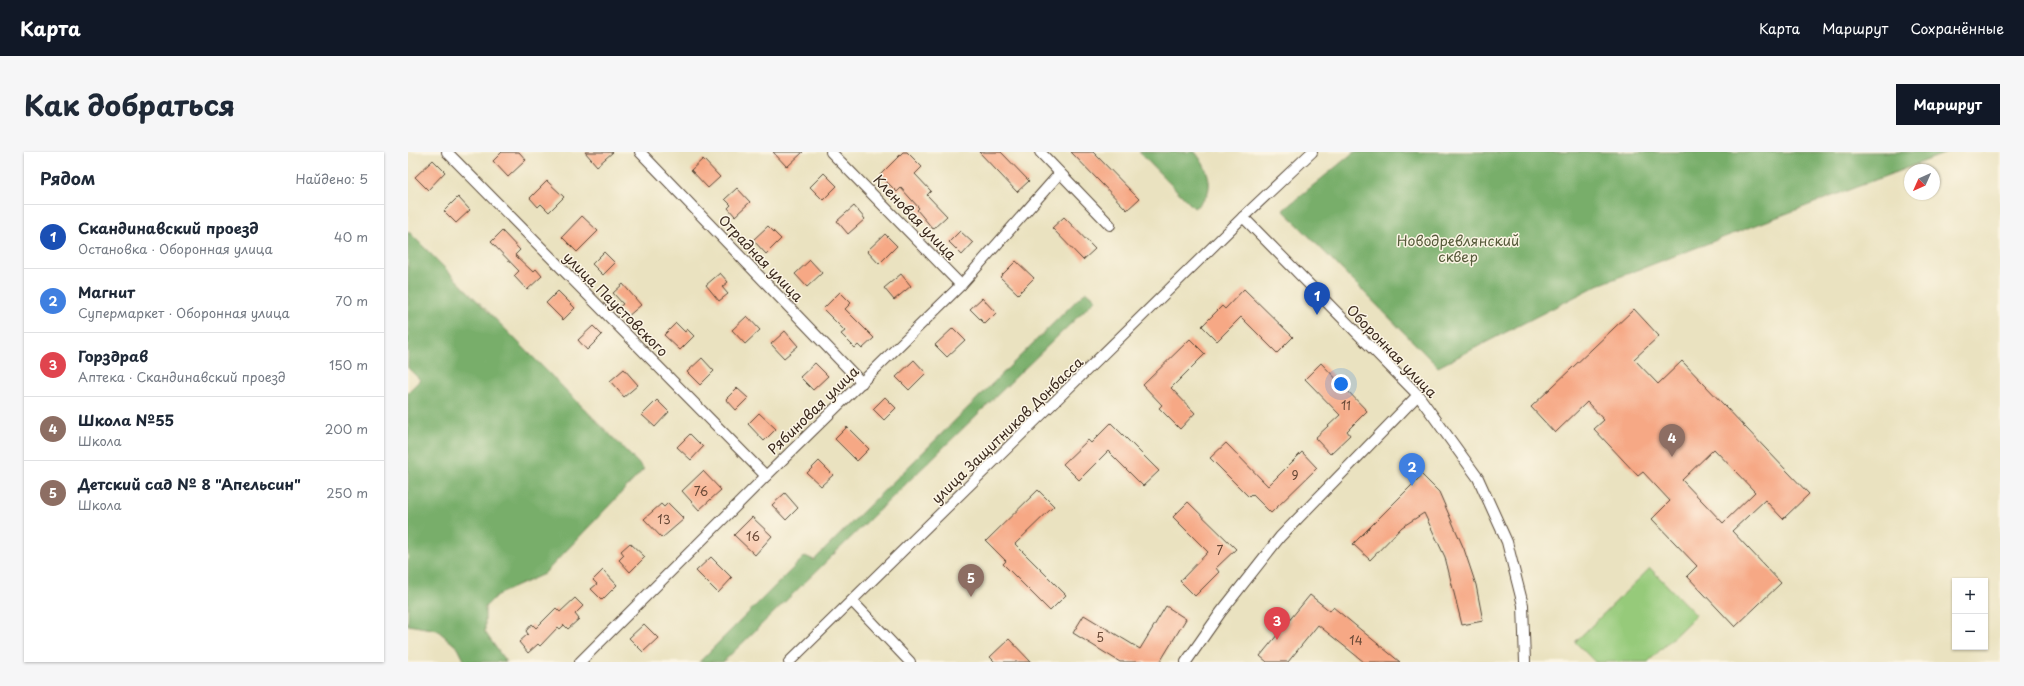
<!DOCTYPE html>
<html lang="ru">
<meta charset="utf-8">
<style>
body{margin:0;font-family:"Playpen Sans",sans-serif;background:#f6f6f7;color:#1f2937}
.controls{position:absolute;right:12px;bottom:12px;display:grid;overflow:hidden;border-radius:0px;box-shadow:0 1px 3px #0004}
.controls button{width:36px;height:36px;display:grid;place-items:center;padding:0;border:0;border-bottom:1px solid #e0e1e3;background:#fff;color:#1f2937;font:20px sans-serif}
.compass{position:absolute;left:1496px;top:12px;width:36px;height:36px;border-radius:50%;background:#fff;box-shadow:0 1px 3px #0004;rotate:225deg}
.you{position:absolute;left:933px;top:232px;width:14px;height:14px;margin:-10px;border:3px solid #fff;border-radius:50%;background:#1a73e8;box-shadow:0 0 0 6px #1a73e833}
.badge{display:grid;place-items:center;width:26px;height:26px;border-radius:50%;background:#111827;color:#fff;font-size:13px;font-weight:700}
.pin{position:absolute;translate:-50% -33px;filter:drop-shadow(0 1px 2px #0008)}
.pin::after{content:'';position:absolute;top:21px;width:14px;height:12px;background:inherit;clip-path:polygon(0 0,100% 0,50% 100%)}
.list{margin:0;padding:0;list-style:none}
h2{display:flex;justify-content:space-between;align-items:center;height:52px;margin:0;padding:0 16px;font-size:17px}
h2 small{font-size:13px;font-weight:400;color:#747a83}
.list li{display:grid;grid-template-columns:26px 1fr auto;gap:12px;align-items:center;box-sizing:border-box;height:64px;padding:0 16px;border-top:1px solid #e0e1e3}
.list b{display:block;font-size:15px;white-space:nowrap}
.list p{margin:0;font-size:13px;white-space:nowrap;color:#747a83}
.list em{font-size:13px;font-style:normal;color:#747a83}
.map{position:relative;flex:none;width:1592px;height:510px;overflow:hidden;border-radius:0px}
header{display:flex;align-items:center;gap:24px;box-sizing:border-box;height:56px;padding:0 20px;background:#111827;color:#fff}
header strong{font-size:19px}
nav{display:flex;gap:22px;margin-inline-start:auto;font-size:14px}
.intro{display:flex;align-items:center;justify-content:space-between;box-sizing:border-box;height:96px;padding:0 24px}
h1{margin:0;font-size:28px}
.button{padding:10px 18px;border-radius:0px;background:#111827;color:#fff;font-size:14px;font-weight:700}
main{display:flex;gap:24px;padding:0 24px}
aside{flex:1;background:#fff;border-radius:0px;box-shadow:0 1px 3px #0004}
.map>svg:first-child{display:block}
</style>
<header>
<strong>Карта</strong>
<nav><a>Карта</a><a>Маршрут</a><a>Сохранённые</a></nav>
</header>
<div class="intro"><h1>Как добраться</h1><a class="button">Маршрут</a></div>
<main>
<aside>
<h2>Рядом<small>Найдено: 5</small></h2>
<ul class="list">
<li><span class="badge" style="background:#1a4fb4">1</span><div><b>Скандинавский проезд</b><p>Остановка · Оборонная улица</p></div><em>40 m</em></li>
<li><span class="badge" style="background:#3f7fe0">2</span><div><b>Магнит</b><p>Супермаркет · Оборонная улица</p></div><em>70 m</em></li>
<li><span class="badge" style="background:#e0444e">3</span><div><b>Горздрав</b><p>Аптека · Скандинавский проезд</p></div><em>150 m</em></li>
<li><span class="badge" style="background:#8d6e63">4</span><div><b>Школа №55</b><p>Школа</p></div><em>200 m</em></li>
<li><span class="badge" style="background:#8d6e63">5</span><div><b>Детский сад № 8 &quot;Апельсин&quot;</b><p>Школа</p></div><em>250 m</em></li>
</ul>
</aside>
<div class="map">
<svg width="1592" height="510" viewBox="0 0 1592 510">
<rect width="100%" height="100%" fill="#fcf5e5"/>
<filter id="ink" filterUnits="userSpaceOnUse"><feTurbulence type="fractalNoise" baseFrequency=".025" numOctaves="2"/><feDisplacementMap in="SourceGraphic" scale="8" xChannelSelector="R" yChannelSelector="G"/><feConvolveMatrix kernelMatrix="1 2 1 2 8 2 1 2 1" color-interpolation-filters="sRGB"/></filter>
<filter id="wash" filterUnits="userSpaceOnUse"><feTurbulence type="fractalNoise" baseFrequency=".012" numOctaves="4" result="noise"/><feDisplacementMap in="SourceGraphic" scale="16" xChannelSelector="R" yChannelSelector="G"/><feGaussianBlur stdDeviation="0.9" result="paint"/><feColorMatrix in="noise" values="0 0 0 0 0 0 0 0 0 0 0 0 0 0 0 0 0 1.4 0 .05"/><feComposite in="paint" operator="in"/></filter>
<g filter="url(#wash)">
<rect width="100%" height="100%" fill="#eae2c0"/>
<path fill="#96ca7a" stroke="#687a4c" d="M1242,416L1288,463L1240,510H1187L1167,490Z"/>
<g fill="#78ae6a" stroke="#5a6c44">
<path d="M731,0H787C802,18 810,42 786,56Z"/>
<path d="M946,0H1541L1190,133L1030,215L875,58Z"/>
<path d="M0,79L236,317L136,422L89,443L77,455V480L98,510H57L50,496L29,478L0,473V240L12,228L0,216Z"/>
<path d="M678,139L688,147L315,510H291L397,404L406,408Z"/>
</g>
<g id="blocks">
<g fill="#f6a885" fill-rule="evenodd">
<path d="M94,0H111L118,8L100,25L85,9Z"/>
<path d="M177,0H205L189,14Z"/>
<path d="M365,0H395L379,15Z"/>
<path d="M495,0H499L514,15L507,22L523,39L519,43L539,64L525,77L509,58L511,56L493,36L489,40L472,23Z"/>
<path d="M571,0H593L621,29L609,40Z"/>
<path d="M663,0H685L731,47L719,58Z"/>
<path d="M295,7L312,25L300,36L283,18Z"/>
<path d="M25,8L37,20L20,38L7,25Z"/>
<path d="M416,21L429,34L415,48L402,35Z"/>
<path d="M139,29L156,45L141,60L133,52L130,55L122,46Z"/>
<path d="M329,36L342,50L327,64L320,56L323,53L317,47Z"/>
<path d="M50,45L62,58L48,71L36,59Z"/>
<path d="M446,54L457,67L440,82L429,69Z"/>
<path d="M174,64L190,79L169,100L154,85Z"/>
<path d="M656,65L687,97L675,108L644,76Z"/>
<path d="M360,74L373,87L358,102L345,88Z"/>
<path d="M94,79L112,98L107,103L125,120L128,117L134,124L119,138L106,124L111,119L83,90Z"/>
<path d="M552,79L565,91L554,103L541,90Z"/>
<path d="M477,82L489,94L471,112L459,99Z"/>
<path d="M196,100L207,111L195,123L184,112Z"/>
<path d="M402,108L414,121L399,135L387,122Z"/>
<path d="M608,109L626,126L610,142L592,125Z"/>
<path d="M312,121L320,130L314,135L320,142L311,149L298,133Z"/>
<path d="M493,122L503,134L486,148L476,136Z"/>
<path d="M215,132L233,153L219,165L211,155L215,152L205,141Z"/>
<path d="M836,137L885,185L869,201L833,165L809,189L794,174L814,154L817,157Z"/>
<path d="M150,139L167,156L155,168L138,151Z"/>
<path d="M432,140L443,151L437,157L466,186L454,197L450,193L447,196L433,182L437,179L415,157Z"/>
<path d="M574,146L588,161L577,172L562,157Z"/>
<path d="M1226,157L1251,184L1226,207L1250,232L1274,209L1401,342L1375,367L1357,348L1324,379L1373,431L1327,475L1279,424L1289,414L1244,367L1262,349L1235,320L1230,324L1186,277L1196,268L1179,250L1147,281L1123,255ZM1306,297L1347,340L1315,371L1274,328Z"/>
<path d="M339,164L352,178L337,192L324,178Z"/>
<path d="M268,171L277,180L279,177L286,184L272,198L256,183Z"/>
<path d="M185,174L194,183L179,198L170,188Z"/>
<path d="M545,176L557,188L539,205L527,193Z"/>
<path d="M377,179L390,194L376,206L363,192Z"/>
<path d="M782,187L797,202L763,236L787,261L772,277L751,256L754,253L735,233Z"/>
<path d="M294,206L306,219L292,233L279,220Z"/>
<path d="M506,208L518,221L501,238L488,225Z"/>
<path d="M407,211L420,224L405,238L392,225Z"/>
<path d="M913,211L959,259L939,279L942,283L922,302L907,286L932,263L897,227Z"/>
<path d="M216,217L230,233L216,245L202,229Z"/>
<path d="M329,236L340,246L328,258L318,247Z"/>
<path d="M477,245L488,256L476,268L465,257Z"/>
<path d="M249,248L261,260L247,275L234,263Z"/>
<path d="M351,261L368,277L356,289L340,272Z"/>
<path d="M703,271L751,319L735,334L700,299L671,328L655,312L680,288L683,291Z"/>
<path d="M439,275L461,297L449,309L427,287Z"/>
<path d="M282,282L295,295L283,308L269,295Z"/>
<path d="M818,291L860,334L894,300L909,316L863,361L844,342L841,345L802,306Z"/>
<path d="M411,309L425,323L413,334L399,321Z"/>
<path d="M295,319L313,338L291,358L274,339Z"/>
<path d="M1014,323L1031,340L1056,397L1068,433L1075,469L1054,473L1037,405L1016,361L994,375L962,408L945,392Z"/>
<path d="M630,338L646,354L607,392L658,443L642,459L595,412L598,409L578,389Z"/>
<path d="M377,341L390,356L378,368L364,353Z"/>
<path d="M780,350L828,397L808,416L811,420L787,444L772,429L800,400L765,365Z"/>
<path d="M260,351L276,367L254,386L236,367L253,352L256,355Z"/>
<path d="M344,365L364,384L347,403L326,383Z"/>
<path d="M222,391L237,405L222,420L211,408L216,403L213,399Z"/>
<path d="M303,405L324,426L310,441L288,419Z"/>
<path d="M195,418L209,433L194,448L183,437L189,432L185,428Z"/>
<path d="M902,443L922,459L925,455L992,510H956L910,473L880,510H859L852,504Z"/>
<path d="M167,446L175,454L167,462L171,467L160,477L156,473L152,477L150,475L132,494L130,492L120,501L111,490L120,482L118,479L124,472L128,476L148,456L152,460Z"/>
<path d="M758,454L778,467L752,510H712L665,481L676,463L732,497Z"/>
<path d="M236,472L250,486L235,500L221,486Z"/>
<path d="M601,487L623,510H587L582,505Z"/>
</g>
</g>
</g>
<g filter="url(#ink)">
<use href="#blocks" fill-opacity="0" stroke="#554636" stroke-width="1"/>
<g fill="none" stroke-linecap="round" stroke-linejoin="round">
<g stroke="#554636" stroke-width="12">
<g id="minor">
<path d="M39,0L358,324"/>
<path d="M232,0L454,231"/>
<path d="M423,0L553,133"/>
<path d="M632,0L702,73"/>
<path d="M835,65L1010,243L1070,326L1099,390L1115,453L1117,510"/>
<path d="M444,449L502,510"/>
<path d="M172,510L358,324L553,133L652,21"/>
<path d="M381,510L835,65L904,0"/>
<path d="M778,510L813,460L872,385L1010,243"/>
</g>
</g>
<use href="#minor" stroke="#fff" stroke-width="10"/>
</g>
</g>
<g text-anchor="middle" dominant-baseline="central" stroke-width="3" stroke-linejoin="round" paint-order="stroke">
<g font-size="12" fill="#6a4a38">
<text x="938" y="253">11</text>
<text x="887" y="323">9</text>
<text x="293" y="339">76</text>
<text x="256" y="367">13</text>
<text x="345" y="384">16</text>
<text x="812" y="398">7</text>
<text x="692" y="485">5</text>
<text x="948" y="488">14</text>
</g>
<g font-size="14" fill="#3b2a1e" stroke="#fcf5e5">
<text transform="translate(507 65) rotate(46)">Кленовая улица</text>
<text transform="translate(353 106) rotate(46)">Отрадная улица</text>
<text transform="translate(208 152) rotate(45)">улица Паустовского</text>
<text transform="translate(984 199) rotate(46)">Оборонная улица</text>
<text transform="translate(405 258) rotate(-44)">Рябиновая улица</text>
<text transform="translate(599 278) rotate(-44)">улица Защитников Донбасса</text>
</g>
<g font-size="14" fill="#565a3a" stroke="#fcf5e5">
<text x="1050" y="88">Новодревлянский<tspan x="1050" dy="16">сквер</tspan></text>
</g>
</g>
</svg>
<div class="controls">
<button>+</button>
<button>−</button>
</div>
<svg class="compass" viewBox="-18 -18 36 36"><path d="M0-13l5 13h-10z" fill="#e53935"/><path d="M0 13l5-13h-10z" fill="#747a83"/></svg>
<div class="you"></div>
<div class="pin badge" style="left:909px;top:163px;background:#1a4fb4">1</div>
<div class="pin badge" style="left:1004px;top:334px;background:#3f7fe0">2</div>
<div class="pin badge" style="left:869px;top:488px;background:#e0444e">3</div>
<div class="pin badge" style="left:1264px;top:305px;background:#8d6e63">4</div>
<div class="pin badge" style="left:563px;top:445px;background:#8d6e63">5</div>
</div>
</main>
